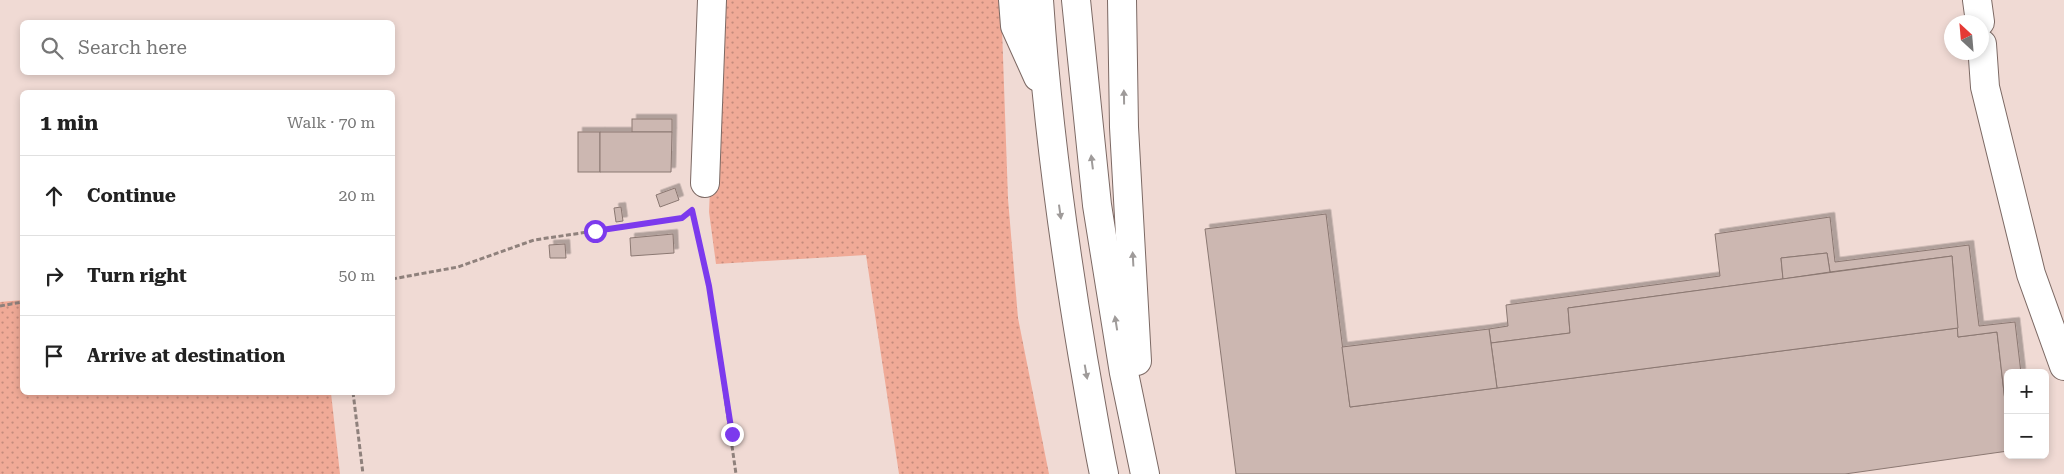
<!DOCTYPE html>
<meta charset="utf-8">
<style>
body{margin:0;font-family:"Roboto Serif",serif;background:#f6f6f6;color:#222}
.controls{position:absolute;right:15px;bottom:15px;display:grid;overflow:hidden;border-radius:8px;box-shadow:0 2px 8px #0003}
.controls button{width:45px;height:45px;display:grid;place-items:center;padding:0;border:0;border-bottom:1px solid #e0e0e0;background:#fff;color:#222;font:25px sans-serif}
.compass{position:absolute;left:1944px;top:15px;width:45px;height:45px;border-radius:50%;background:#fff;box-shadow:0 2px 8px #0003;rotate:334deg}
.stop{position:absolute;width:15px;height:15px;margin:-11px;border:4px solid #7c3aed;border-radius:50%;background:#fff}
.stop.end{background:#7c3aed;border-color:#fff;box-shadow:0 1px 5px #0008}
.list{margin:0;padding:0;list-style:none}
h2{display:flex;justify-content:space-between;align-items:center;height:65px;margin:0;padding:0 20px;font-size:21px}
h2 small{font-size:16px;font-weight:400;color:#767676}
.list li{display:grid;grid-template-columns:32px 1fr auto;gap:15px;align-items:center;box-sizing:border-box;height:80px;padding:0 20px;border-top:1px solid #e0e0e0}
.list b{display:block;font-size:19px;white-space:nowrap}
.list em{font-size:16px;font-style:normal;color:#767676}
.icon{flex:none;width:28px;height:28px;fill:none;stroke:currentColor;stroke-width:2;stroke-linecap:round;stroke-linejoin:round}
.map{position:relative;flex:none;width:2064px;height:474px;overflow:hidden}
.search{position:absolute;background:#fff;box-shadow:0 2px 8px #0003;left:20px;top:20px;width:375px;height:55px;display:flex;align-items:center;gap:12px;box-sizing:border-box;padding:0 18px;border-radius:8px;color:#767676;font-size:19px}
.panel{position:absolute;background:#fff;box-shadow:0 2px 8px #0003;left:20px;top:90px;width:375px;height:305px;border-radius:8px}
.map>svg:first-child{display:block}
</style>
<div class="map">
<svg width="2064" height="474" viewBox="0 0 2064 474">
<defs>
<pattern id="grass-dots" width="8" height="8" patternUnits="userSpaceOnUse" patternTransform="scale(1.25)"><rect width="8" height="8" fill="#f0aa97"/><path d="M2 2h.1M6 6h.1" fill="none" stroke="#c48b7c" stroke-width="1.8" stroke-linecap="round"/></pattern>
<filter id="shadow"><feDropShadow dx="4.5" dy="-4.5" stdDeviation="0" flood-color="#0004"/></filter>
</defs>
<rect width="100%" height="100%" fill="#f0dad4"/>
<g fill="url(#grass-dots)">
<path d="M718,0H1001L1008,199L1018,318L1049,474H899L866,255L716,264L709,212Z"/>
<path d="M22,300V392L331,393L340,474H0V302Z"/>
</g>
<g fill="#ccb7b1" stroke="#8b7872" filter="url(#shadow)">
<rect x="632" y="119" width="40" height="13"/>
<rect x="578" y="132" width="22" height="40"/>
<path d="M600,132H672L671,172H600Z"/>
<path d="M675,188L679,200L660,207L656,195Z"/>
<path d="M621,207L623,221L616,222L614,208Z"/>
<path d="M1326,214L1350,407L1958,328V337L1997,332L2008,427V451L1845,474H1236L1205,229Z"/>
<path d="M1830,217L1835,262L1969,245L1979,326L2015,322L2021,373H2008V427L1997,332L1958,337L1952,256L1830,272L1827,253L1781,258L1783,279L1568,308L1570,333L1491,343L1489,329L1508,326L1506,305L1720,276L1715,234Z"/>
<path d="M673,234L674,253L631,256L630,238Z"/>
<path d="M565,244L566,258H550L549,245Z"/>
<path d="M1827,253L1830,272L1783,279L1781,258Z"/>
<path d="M1952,256L1958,328L1497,388L1491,343L1570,333L1568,308Z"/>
<path d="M1489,329L1497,388L1350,407L1342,347Z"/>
</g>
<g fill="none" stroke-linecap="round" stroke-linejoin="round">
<g stroke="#7c6964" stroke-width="30">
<g id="street">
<path d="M1977,0L1980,22"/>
<path d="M1982,44L1985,87L2031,274L2064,366"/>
<path d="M705,183L712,0"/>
</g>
</g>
<g stroke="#7c6964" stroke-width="30">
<g id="highway">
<path d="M1013,0L1015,26L1038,77"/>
<path d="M1039,0C1047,120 1063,239 1083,358C1090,397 1096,436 1104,474"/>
<path d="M1076,0L1097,205L1124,373L1145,474"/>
<path d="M1122,0L1124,127L1137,361"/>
</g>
</g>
<g stroke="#8f817c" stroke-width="3" stroke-dasharray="5 2.5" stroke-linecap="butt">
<path d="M692,209L709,285L736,474"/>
<path d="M392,279L458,267L534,240L682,218L694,208"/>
<path d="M0,306L22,302"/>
<path d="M353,392L363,474"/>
</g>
<use href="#street" stroke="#fff" stroke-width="28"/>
<use href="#highway" stroke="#fff" stroke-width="28"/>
</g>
<defs><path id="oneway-solid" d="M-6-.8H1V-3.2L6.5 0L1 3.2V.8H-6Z" transform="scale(1.25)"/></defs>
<g fill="#9f9b9a">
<use href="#oneway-solid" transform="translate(1124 97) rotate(-91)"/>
<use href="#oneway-solid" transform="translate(1092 162) rotate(-97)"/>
<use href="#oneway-solid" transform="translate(1060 212) rotate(82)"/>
<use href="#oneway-solid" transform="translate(1133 259) rotate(-93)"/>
<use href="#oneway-solid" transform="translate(1116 323) rotate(-99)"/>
<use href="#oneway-solid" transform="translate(1086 372) rotate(80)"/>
</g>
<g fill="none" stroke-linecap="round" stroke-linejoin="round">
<path stroke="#7c3aed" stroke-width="6" d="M595,231L682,218L692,210L709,286L732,434"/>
</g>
</svg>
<div class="controls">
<button>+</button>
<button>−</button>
</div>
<svg class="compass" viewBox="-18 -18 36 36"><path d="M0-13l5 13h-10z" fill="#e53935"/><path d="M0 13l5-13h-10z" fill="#767676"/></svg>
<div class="stop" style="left:595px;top:231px"></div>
<div class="stop end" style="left:732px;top:434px"></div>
<div class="search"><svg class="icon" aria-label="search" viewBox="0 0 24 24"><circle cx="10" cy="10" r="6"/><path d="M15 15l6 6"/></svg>Search here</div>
<section class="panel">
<h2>1 min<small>Walk · 70 m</small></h2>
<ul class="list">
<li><svg class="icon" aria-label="ahead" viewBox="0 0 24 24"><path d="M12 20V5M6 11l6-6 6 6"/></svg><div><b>Continue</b></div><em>20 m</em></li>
<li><svg class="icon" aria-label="right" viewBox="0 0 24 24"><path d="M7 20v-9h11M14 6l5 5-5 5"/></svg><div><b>Turn right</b></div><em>50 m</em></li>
<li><svg class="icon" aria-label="arrive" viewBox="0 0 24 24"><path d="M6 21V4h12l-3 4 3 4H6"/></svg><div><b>Arrive at destination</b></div></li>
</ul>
</section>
</div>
